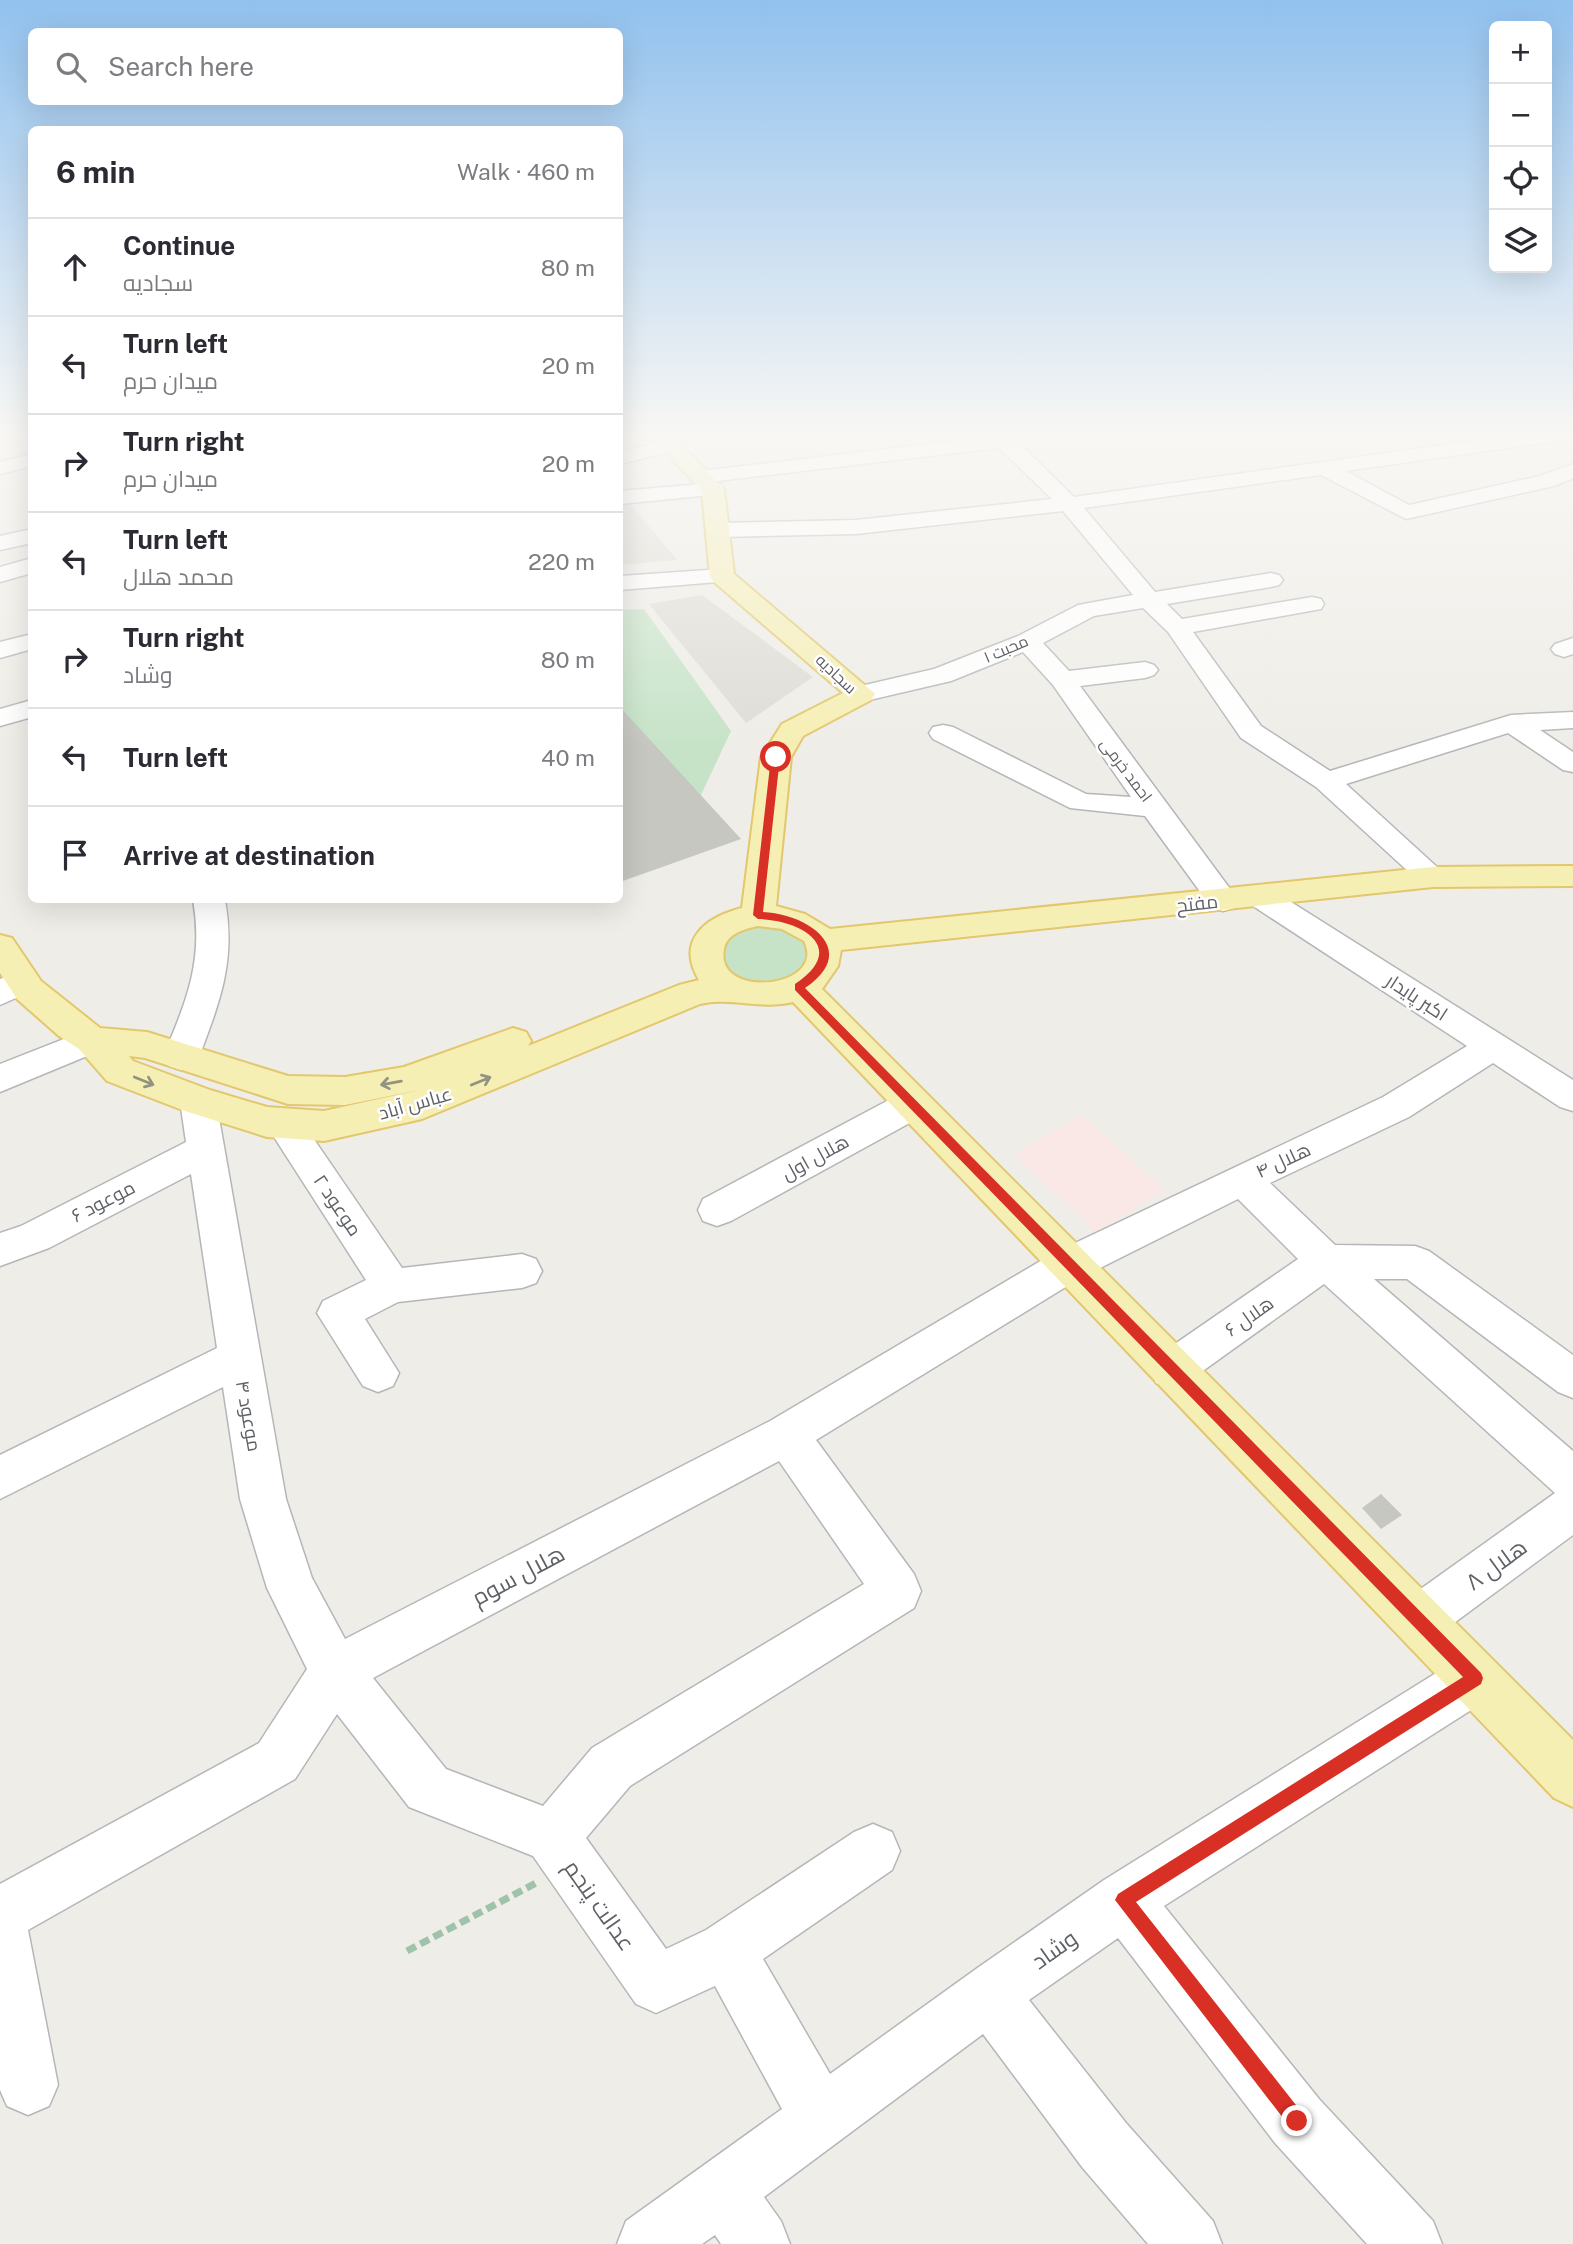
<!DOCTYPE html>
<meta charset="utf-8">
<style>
body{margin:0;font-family:"Public Sans",Cairo,sans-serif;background:#f7f7f7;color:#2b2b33}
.controls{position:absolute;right:21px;top:21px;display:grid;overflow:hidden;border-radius:10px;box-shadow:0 7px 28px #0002}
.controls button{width:63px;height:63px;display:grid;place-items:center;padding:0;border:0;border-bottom:2px solid #e1e1e2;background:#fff;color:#2b2b33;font:35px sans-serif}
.stop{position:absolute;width:21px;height:21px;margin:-16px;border:5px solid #d93025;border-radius:50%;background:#fff}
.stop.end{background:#d93025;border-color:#fff;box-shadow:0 2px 7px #0008}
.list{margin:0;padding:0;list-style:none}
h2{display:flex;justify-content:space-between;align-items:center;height:91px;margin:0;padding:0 28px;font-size:30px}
h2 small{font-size:23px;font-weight:400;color:#7c7c81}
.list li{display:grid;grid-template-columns:46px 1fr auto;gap:21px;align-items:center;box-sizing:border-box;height:98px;padding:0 28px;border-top:2px solid #e1e1e2}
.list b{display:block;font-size:26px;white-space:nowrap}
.list p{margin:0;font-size:23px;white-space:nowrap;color:#7c7c81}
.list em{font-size:23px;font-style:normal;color:#7c7c81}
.icon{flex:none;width:38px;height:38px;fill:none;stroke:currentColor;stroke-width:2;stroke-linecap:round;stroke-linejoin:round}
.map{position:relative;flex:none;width:1573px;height:2244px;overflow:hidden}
.search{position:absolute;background:#fff;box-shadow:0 7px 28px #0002;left:28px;top:28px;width:595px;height:77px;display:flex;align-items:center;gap:18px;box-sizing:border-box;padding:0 24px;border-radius:10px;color:#7c7c81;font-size:26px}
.panel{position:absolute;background:#fff;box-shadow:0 7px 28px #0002;left:28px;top:126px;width:595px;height:777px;border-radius:10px}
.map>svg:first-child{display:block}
</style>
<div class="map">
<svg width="1573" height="2244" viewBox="0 0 1573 2244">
<rect width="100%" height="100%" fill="#efede7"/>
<g fill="#dedcd5">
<path d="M628,501L677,560L620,565V503Z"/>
<path d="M702,595L813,677L746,723L649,604Z"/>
</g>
<path fill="#f9e8e6" d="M1082,1115L1165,1190L1096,1233L1014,1154Z"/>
<g fill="#c6e3c8">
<path d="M644,609L731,731L700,797L620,708V610Z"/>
<path d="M746,923L805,932L813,964L777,986L730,978L716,948Z"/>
</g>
<g fill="#c7c7c1">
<path d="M620,707L741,839L620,882Z"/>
<path d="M1381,1494L1402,1515L1381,1529L1362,1508Z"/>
</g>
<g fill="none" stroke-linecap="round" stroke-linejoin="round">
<g stroke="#b4b6ba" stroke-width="3">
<g id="minor">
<path d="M985,433H1007L1013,437L1074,497L1528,433H1573L1572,439L1346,471L1409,505L1540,476L1573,464V478L1554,486L1406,519L1321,475L1084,508L1155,592L1271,573L1279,575L1283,580L1279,585L1271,587L1167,604L1182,619L1312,597L1321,599L1324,604L1321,609L1193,632L1261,726L1330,771L1511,715L1573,712V728L1540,730L1573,752V772L1563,770L1508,733L1346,784L1448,877L1444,884L1433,887L1422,884L1316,787L1241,738L1168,632L1143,608L1094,616L1043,643L1069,671L1145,662L1154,665L1158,670L1154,675L1145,678L1080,686L1239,901L1234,908L1223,911L1212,908L1145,816L1070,808L933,739L929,733L933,727L943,725L953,727L1086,794L1131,797L1053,685L1023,652L951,681L861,702L852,700L848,694L852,688L934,669L1018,636L1078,605L1133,595L1063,511L856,534L719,537L711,535L708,530L711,525L719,523L856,520L1052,499L999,448L701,483L694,481L690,477L694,473L701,471L988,437Z"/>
<path d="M671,440L678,442L681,446L678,450L620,464V452Z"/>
<path d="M32,454V466L0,474V462Z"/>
<path d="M713,483L721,484L724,489L721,494L620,504V491Z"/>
<path d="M32,529V543L0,550V536Z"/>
<path d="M32,558V573L0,582V567Z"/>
<path d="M722,569L730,571L734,576L730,581L620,590V576Z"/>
<path d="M32,634V649L0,658V642Z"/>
<path d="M1573,638V654L1564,657L1555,654L1551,649L1555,644Z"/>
<path d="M32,700V717L0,726V709Z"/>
<path d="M1261,887L1272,890L1573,1080V1111L1560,1107L1493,1063L1409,1117L1270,1183L1335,1245L1415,1246L1429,1251L1573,1355V1398L1558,1392L1407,1279H1374L1573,1451V1535L1435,1637L1418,1644L1401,1637L1394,1620L1401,1603L1555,1493L1324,1284L1186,1383L1171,1389L1156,1383L1150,1370L1156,1357L1298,1259L1238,1199L1082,1277L816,1440L914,1574L921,1591L914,1608L630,1786L586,1838L666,1949L706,1930L854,1832L873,1824L892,1832L900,1851L892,1870L763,1959L830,2074L976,1969L1104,1880L1457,1660L1475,1653L1493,1660L1500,1678L1493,1696L1164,1906L1319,2099L1433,2221L1442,2244H1367L1275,2143L1118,1938L1029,2000L1126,2123L1213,2221L1222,2244H1148L1082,2167L983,2034L764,2197L781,2221L790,2244H721L715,2235L702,2244H617L626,2221L782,2109L715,1986L656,2013L636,2004L533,1856L409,1807L337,1714L295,1779L28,1930L58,2085L49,2106L28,2115L7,2106L0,2090V1884L259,1743L307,1669L267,1588L240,1499L223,1387L0,1499V1455L217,1348L191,1174L49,1248L0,1266V1233L21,1226L186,1142L180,1101L185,1091L198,1088L211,1091L216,1101L286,1499L312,1578L345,1639L770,1421L1054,1253L1383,1097L1467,1046L1250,904L1245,897L1250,890ZM779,1461L864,1584L592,1748L543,1806L446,1769L373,1678Z"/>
<path d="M193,900H225C236,961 220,1001 199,1057L193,1066L181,1070L169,1066L163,1057C186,1002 204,961 193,900Z"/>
<path d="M22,971L34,974L39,982L34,990L0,1005V979Z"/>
<path d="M92,1028L104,1031L109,1040L104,1049L0,1092V1064Z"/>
<path d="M913,1090L926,1094L931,1104L926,1114L731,1221L717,1226L703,1221L698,1210L703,1199L900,1094Z"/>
<path d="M283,1109L296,1113L402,1268L522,1254L536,1259L542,1271L536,1283L522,1288L398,1302L365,1319L399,1373L393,1386L378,1392L363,1386L317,1313L323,1301L366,1280L265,1123L270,1113Z"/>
</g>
</g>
<g stroke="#e2c76c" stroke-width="4">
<path id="major" d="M648,433H670L724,489L734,574L875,694L871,700L803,736L791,757L776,906L805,914L830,929L1433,867L1573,866V886L1433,887L841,950L838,966L822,989L1573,1740V1807L1554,1798L793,1002C761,1010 731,997 700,1004L422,1119L324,1141L267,1137L185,1111L107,1081L79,1049L59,1036L17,999L0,973V935L12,938L41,981L100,1028L147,1032L288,1076L345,1077L404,1067L513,1028L526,1032L531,1041L528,1046L679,985L699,980C675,940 706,917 742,908L761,757L782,724L843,693L713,581L710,576L702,491ZM758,926L782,929L804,941C828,989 714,1000 724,949C727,933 745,929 758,926ZM129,1056L145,1058L288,1104L345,1105L424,1089L324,1111L267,1107L210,1090L133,1061Z"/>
</g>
<path stroke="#9fc2ab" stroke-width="7" stroke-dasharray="10 5" stroke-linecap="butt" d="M407,1951L536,1883"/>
<use href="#minor" fill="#fff" fill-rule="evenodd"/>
<use href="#major" fill="#f6efb4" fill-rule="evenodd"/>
</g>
<defs><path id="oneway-shaft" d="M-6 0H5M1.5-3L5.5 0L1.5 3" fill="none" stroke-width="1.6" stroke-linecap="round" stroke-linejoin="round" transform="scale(1.75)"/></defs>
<g stroke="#939381">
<use href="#oneway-shaft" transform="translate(144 1081) rotate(22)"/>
<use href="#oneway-shaft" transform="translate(481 1081) rotate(-22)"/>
<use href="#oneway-shaft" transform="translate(391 1083) rotate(170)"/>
</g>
<linearGradient id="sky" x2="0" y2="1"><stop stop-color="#91c1ee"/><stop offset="0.58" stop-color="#f8f7f4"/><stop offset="1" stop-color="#f8f7f4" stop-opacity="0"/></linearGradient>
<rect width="1573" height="747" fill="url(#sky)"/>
<path fill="#d93025" d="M776,754L780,757L763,912C808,914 861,950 805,988L1481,1673L1483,1678L1481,1684L1136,1902L1303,2114L1306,2121L1303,2127L1297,2130L1290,2127L1115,1900L1118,1894L1463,1677L795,990V984C849,948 802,920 758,919L753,915L771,757Z"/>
<g text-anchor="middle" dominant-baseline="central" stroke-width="5" stroke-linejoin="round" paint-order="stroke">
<g font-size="16" fill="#5e6165" stroke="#fff">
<text transform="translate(1006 649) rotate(-23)">محبت ۱</text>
<text transform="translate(836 674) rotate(43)">سجادیه</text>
<text transform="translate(1126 770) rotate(53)">احمد خرمی</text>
</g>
<g font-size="19" fill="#5e6165" stroke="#fff">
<text transform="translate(1197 903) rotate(-6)">مفتح</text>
<text transform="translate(1417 997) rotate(33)">اکبر پایدار</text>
<text transform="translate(415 1103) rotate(-16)">عباس آباد</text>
<text transform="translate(815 1157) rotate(-29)">هلال اول</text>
<text transform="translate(1283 1160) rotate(-25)">هلال ۴</text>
<text transform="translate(103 1201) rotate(-27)">موعود ۶</text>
<text transform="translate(338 1205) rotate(56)">موعود ۲</text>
<text transform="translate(1249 1316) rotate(-35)">هلال ۶</text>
<text transform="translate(249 1416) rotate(80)">موعود ۴</text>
</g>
<g font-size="23" fill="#5e6165" stroke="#fff">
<text transform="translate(1496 1564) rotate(-36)">هلال ۸</text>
<text transform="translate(518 1575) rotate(-28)">هلال سوم</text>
<text transform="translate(600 1905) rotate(55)">عدالت پنجم</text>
<text transform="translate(1054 1949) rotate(-35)">وشاد</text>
</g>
</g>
</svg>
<div class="controls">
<button>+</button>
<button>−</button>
<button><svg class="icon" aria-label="locate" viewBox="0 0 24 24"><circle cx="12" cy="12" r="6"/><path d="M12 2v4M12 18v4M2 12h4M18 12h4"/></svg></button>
<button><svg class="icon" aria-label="layers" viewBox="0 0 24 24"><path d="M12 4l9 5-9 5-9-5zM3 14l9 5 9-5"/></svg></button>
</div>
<div class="stop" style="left:776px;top:757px"></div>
<div class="stop end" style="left:1297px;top:2121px"></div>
<div class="search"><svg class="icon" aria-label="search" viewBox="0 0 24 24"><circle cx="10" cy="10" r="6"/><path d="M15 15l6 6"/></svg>Search here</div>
<section class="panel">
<h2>6 min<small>Walk · 460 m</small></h2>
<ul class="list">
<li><svg class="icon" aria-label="ahead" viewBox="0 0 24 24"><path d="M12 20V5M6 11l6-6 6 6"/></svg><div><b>Continue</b><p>سجادیه</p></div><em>80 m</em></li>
<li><svg class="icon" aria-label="left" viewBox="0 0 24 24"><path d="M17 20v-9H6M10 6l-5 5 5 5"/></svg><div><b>Turn left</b><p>میدان حرم</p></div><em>20 m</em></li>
<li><svg class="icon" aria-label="right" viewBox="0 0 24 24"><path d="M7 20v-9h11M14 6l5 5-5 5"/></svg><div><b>Turn right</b><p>میدان حرم</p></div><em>20 m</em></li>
<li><svg class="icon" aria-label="left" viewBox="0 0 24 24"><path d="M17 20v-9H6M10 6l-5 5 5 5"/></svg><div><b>Turn left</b><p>محمد هلال</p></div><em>220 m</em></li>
<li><svg class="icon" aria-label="right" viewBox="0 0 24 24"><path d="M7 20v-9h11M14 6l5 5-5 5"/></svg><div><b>Turn right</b><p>وشاد</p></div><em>80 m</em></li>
<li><svg class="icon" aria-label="left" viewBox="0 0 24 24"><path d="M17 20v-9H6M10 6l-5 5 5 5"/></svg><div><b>Turn left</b></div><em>40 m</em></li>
<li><svg class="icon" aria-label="arrive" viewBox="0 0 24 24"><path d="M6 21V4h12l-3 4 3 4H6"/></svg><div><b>Arrive at destination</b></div></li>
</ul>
</section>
</div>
